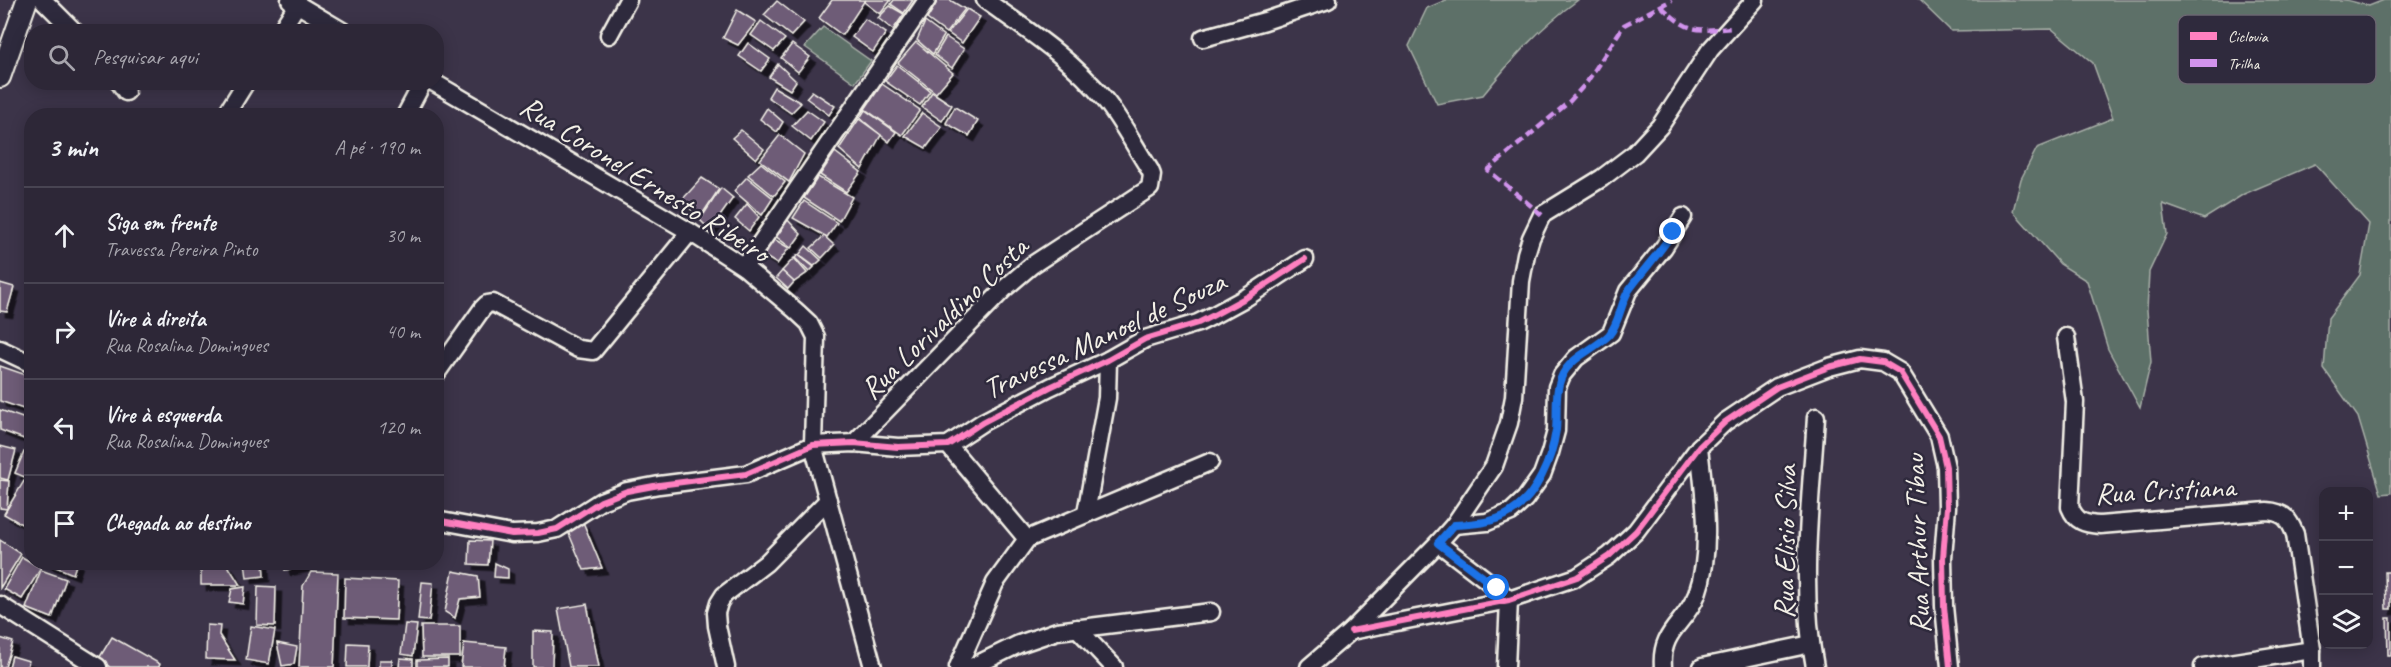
<!DOCTYPE html>
<html lang="pt">
<meta charset="utf-8">
<style>
body{margin:0;font-family:Caveat,sans-serif;background:#352f3f;color:#f1f3f6}
.controls{position:absolute;right:18px;bottom:18px;display:grid;overflow:hidden;border-radius:12px;box-shadow:0 3px 15px #0003}
.controls button{width:54px;height:54px;display:grid;place-items:center;padding:0;border:0;border-bottom:2px solid #484452;background:#2d2737;color:#f1f3f6;font:30px sans-serif}
.stop{position:absolute;width:18px;height:18px;margin:-14px;border:4px solid #1a73e8;border-radius:50%;background:#fff}
.stop.end{background:#1a73e8;border-color:#fff;box-shadow:0 2px 6px #0008}
.list{margin:0;padding:0;list-style:none}
h2{display:flex;justify-content:space-between;align-items:center;height:78px;margin:0;padding:0 24px;font-size:26px}
h2 small{font-size:20px;font-weight:400;color:#a7a5ad}
.list li{display:grid;grid-template-columns:39px 1fr auto;gap:18px;align-items:center;box-sizing:border-box;height:96px;padding:0 24px;border-top:2px solid #484452}
.list b{display:block;font-size:22px;white-space:nowrap}
.list p{margin:0;font-size:20px;white-space:nowrap;color:#a7a5ad}
.list em{font-size:20px;font-style:normal;color:#a7a5ad}
.icon{flex:none;width:33px;height:33px;fill:none;stroke:currentColor;stroke-width:2;stroke-linecap:round;stroke-linejoin:round}
.map{position:relative;flex:none;width:2391px;height:667px;overflow:hidden}
.search{position:absolute;background:#2d2737;box-shadow:0 3px 15px #0003;left:24px;top:24px;width:420px;height:66px;display:flex;align-items:center;gap:15px;box-sizing:border-box;padding:0 21px;border-radius:24px;color:#a7a5ad;font-size:22px}
.panel{position:absolute;background:#2d2737;box-shadow:0 3px 15px #0003;left:24px;top:108px;width:420px;height:462px;border-radius:24px}
.map>svg:first-child{display:block}
</style>
<div class="map">
<svg width="2391" height="667" viewBox="0 0 2391 667">
<defs>
<filter id="shadow"><feDropShadow dx="5.5" dy="5.5" stdDeviation="0" flood-color="#0009"/></filter>
</defs>
<rect width="100%" height="100%" fill="#3c3449"/>
<filter id="ink" filterUnits="userSpaceOnUse"><feTurbulence type="fractalNoise" baseFrequency=".0167" numOctaves="2"/><feDisplacementMap in="SourceGraphic" scale="12" xChannelSelector="R" yChannelSelector="G"/><feConvolveMatrix kernelMatrix="1 2 1 2 8 2 1 2 1" color-interpolation-filters="sRGB"/></filter>
<g filter="url(#ink)">
<g fill="#5d6f67" stroke="#a8b0a8" stroke-width="1.5">
<path d="M1446,0H1578C1538,29 1514,57 1483,95L1437,104L1409,46L1427,8Z"/>
<path d="M1919,0H2346L2369,6L2384,0H2391V493L2381,494L2358,417L2324,369L2328,318L2360,275L2369,224L2315,164L2244,194L2204,219L2163,204L2167,234L2149,272L2147,310L2151,362L2140,408L2108,349L2087,281L2060,264L2013,211L2021,179L2037,148L2113,118L2093,63L2052,29L1951,31Z"/>
<path d="M823,27L871,61L855,83L805,47Z"/>
</g>
<g fill="#6e5c77" stroke="#f4f1e8" stroke-width="1.5" filter="url(#shadow)">
<path d="M832,0H865L842,35L819,18Z"/>
<path d="M866,0H891L880,14L864,2Z"/>
<path d="M894,0H913L904,13L891,4Z"/>
<path d="M938,0H950L965,9L946,33L927,19Z"/>
<path d="M777,1L804,22L791,36L764,15Z"/>
<path d="M890,6L904,14L893,30L878,18Z"/>
<path d="M967,9L980,17L962,43L948,33Z"/>
<path d="M737,10L756,22L738,45L723,38Z"/>
<path d="M865,19L886,33L873,52L852,37Z"/>
<path d="M761,21L785,39L774,51L751,35Z"/>
<path d="M925,22L944,36L933,54L917,40Z"/>
<path d="M946,37L964,49L952,68L935,55Z"/>
<path d="M916,42L953,73L936,93L898,63Z"/>
<path d="M748,43L770,59L761,71L739,56Z"/>
<path d="M792,44L810,57L798,72L781,58Z"/>
<path d="M778,64L796,81L790,90L769,77Z"/>
<path d="M897,65L930,91L920,105L885,81Z"/>
<path d="M882,84L920,110L902,135L865,109Z"/>
<path d="M774,87L801,103L791,113L768,97Z"/>
<path d="M812,91L835,106L829,115L806,98Z"/>
<path d="M932,92L952,105L942,121L922,107Z"/>
<path d="M955,107L978,121L969,136L946,123Z"/>
<path d="M767,108L783,122L777,132L760,119Z"/>
<path d="M807,110L824,122L811,141L792,126Z"/>
<path d="M865,110L896,132L889,142L860,118Z"/>
<path d="M922,113L942,127L926,148L905,136Z"/>
<path d="M859,119L881,135L862,169L839,149Z"/>
<path d="M741,130L764,149L756,159L732,138Z"/>
<path d="M780,135L804,154L789,182L760,160Z"/>
<path d="M835,152L861,172L846,192L820,175Z"/>
<path d="M761,163L785,182L774,196L748,175Z"/>
<path d="M747,177L773,198L762,215L734,191Z"/>
<path d="M818,177L852,197L839,221L804,198Z"/>
<path d="M702,178L719,189L701,216L680,202Z"/>
<path d="M721,188L733,198L710,230L700,220Z"/>
<path d="M804,201L837,223L827,237L793,218Z"/>
<path d="M747,204L759,217L749,231L735,219Z"/>
<path d="M786,218L801,234L791,248L774,235Z"/>
<path d="M824,236L834,245L822,258L811,248Z"/>
<path d="M772,238L789,248L777,264L761,254Z"/>
<path d="M806,246L821,260L814,266L799,255Z"/>
<path d="M798,255L814,267L809,272L795,258Z"/>
<path d="M794,258L807,273L794,282L782,271Z"/>
<path d="M782,271L794,282L788,289L776,278Z"/>
<path d="M0,283L14,287L7,312L0,311Z"/>
<path d="M0,366L32,377V412L0,401Z"/>
<path d="M0,410L31,421L24,439L0,430Z"/>
<path d="M0,446L16,450L8,480L0,478Z"/>
<path d="M24,452L32,454V480L15,473Z"/>
<path d="M0,480L9,481L7,509L0,508Z"/>
<path d="M24,481L32,486V513L29,516L32,517V530L4,514Z"/>
<path d="M583,522L602,568L584,570L567,529Z"/>
<path d="M0,540L21,554L0,588Z"/>
<path d="M470,540L490,541L488,565L469,564Z"/>
<path d="M22,557L41,568L22,599L4,589Z"/>
<path d="M44,562H77L73,574Z"/>
<path d="M245,562H263L264,576L247,578Z"/>
<path d="M283,562H305L304,566L285,570Z"/>
<path d="M495,563L508,569V578L494,577Z"/>
<path d="M227,564L240,585H201V565Z"/>
<path d="M41,570L66,579L52,618L26,608Z"/>
<path d="M453,571L478,576L480,597L460,599L455,618L445,612Z"/>
<path d="M311,572L338,573L334,667H299L303,586Z"/>
<path d="M2385,572H2391V609H2386Z"/>
<path d="M345,578L398,581L396,620L344,618Z"/>
<path d="M422,582L433,583L429,621L418,620Z"/>
<path d="M258,586L276,587L275,626L257,625Z"/>
<path d="M245,587L243,604L229,602L232,589Z"/>
<path d="M587,604L599,667H569L558,609Z"/>
<path d="M2387,618H2391V655H2388Z"/>
<path d="M405,624L417,625L413,656L401,654Z"/>
<path d="M207,625L220,626L219,635L235,660L206,659Z"/>
<path d="M251,626L275,630L269,664L246,660Z"/>
<path d="M421,626H460V657H422Z"/>
<path d="M533,631L553,632L552,667H533Z"/>
<path d="M112,637L160,664L159,667H110L98,660Z"/>
<path d="M0,638L13,642L5,667H0Z"/>
<path d="M277,643L297,647L294,664L282,666Z"/>
<path d="M348,643L368,644L367,667H347Z"/>
<path d="M464,643L506,647L504,667H461Z"/>
<path d="M12,656L29,661L27,667H9Z"/>
<path d="M400,658L413,659V667H399Z"/>
<path d="M448,659V667H417V660Z"/>
<rect x="379" y="660" width="13" height="7"/>
</g>
<g fill="none" stroke-linecap="round" stroke-linejoin="round">
<g stroke="#f4f1e8" stroke-width="21">
<g id="minor">
<path d="M43,0L75,32"/>
<path d="M290,0L344,32"/>
<path d="M280,32L297,5"/>
<path d="M609,35L628,0"/>
<path d="M1203,38L1265,21L1328,0"/>
<path d="M119,82L126,92"/>
<path d="M433,82L690,232L744,267L795,310L809,323L816,337L813,445L873,667"/>
<path d="M225,116L246,82"/>
<path d="M405,116L423,82"/>
<path d="M744,267L927,0"/>
<path d="M2066,337L2075,402L2070,507C2076,522 2085,524 2100,525L2267,511C2284,512 2289,519 2295,534L2312,650V667"/>
<path d="M0,349L32,364"/>
<path d="M436,374L482,309L487,304L493,303L578,349L593,351L690,232"/>
<path d="M854,443L1005,288L1032,265L1150,188L1152,175L1150,170C1135,147 1122,121 1105,100C1072,59 1027,30 985,0"/>
<path d="M948,445L1027,539"/>
<path d="M1086,513L1107,398L1108,360"/>
<path d="M436,520L512,534L538,533L557,529L601,501L627,491L659,485L746,474L813,445L854,443L898,447L948,445L983,422L1050,387L1108,360L1145,339L1198,323L1212,316L1247,297L1305,259"/>
<path d="M1454,525L1487,522L1511,512L1525,499L1542,475L1550,453L1556,431L1557,387L1562,375L1576,358L1611,333L1628,291L1664,247L1683,217"/>
<path d="M1438,543L1497,588L1509,600L1506,667"/>
<path d="M0,605L98,667"/>
<path d="M1077,628L1114,667"/>
<path d="M1351,631L1509,600L1577,577L1609,556L1636,531L1699,447L1725,422L1777,387L1829,367L1860,359L1883,362L1900,372L1939,436L1946,467L1947,507L1943,558L1944,606L1950,667"/>
<path d="M726,667L717,626L716,613L719,603L724,595L766,563L828,500"/>
<path d="M958,667L995,583L1027,539L1210,462"/>
<path d="M972,667L1019,644L1057,631L1211,612"/>
<path d="M1309,667L1351,631L1438,543L1454,525L1494,466L1509,423L1514,397L1521,281L1526,254L1531,238L1542,215L1602,178L1635,153L1660,126L1710,50L1755,0"/>
<path d="M1663,667C1660,630 1685,625 1697,594C1713,549 1704,493 1699,447"/>
<path d="M1702,667L1811,644"/>
<path d="M1815,667C1799,586 1811,499 1816,417"/>
<path d="M2203,667L2312,650"/>
</g>
</g>
<g stroke="#f4f1e8" stroke-width="24">
<path id="tertiary" d="M0,77L27,0"/>
</g>
<use href="#minor" stroke="#2f2a3d" stroke-width="16"/>
<use href="#tertiary" stroke="#2f2a3d" stroke-width="20"/>
<g stroke="#d193ec" stroke-width="4.5" stroke-dasharray="9 4.5" stroke-linecap="butt">
<path d="M1661,6C1688,33 1696,31 1732,28"/>
<path d="M1542,215L1488,170L1570,101L1587,82L1624,25L1672,0"/>
</g>
<g stroke="#2f2a3d" stroke-width="10">
<g id="cycleway">
<path d="M436,520L512,534L538,533L557,529L601,501L627,491L659,485L746,474L813,445L854,443L898,447L948,445L983,422L1050,387L1108,360L1145,339L1198,323L1212,316L1247,297L1305,259"/>
<path d="M1351,631L1509,600L1577,577L1609,556L1636,531L1699,447L1725,422L1777,387L1829,367L1860,359L1883,362L1900,372L1939,436L1946,467L1947,507L1943,558L1944,606L1950,667"/>
</g>
</g>
<use href="#cycleway" stroke="#ff80c0" stroke-width="6"/>
</g>
</g>
<g fill="none" stroke-linecap="round" stroke-linejoin="round" filter="url(#ink)">
<path stroke="#1a73e8" stroke-width="8" d="M1497,588L1438,543L1454,525C1473,524 1494,523 1511,512C1536,497 1552,459 1556,430C1558,409 1553,387 1566,369C1577,354 1596,348 1609,335C1620,322 1620,304 1629,290C1643,270 1660,253 1673,232"/>
</g>
<g text-anchor="middle" dominant-baseline="central" stroke-width="5" stroke-linejoin="round" paint-order="stroke">
<g font-size="30" fill="#f4f1e8" stroke="#2f2a3d">
<text transform="translate(645 179) rotate(32)">Rua Coronel Ernesto Ribeiro</text>
<text transform="translate(944 318) rotate(-44)">Rua Lorivaldino Costa</text>
<text transform="translate(1104 335) rotate(-25)">Travessa Manoel de Souza</text>
<text transform="translate(2165 490) rotate(-3)">Rua Cristiana</text>
<text transform="translate(1785 542) rotate(-89)">Rua Elisio Silva</text>
<text transform="translate(1917 544) rotate(-92)">Rua Arthur Tibau</text>
</g>
</g>
<rect x="2178" y="15" width="198" height="69" rx="9" fill="#2f2a3d" stroke="#6a6670" stroke-width="1.5"/>
<rect x="2190" y="32" width="27" height="8" fill="#ff80c0"/>
<rect x="2190" y="59" width="27" height="8" fill="#d193ec"/>
<g font-size="16" fill="#f4f1e8">
<text x="2228" y="42">Ciclovia</text>
<text x="2228" y="69">Trilha</text>
</g>
</svg>
<div class="controls">
<button>+</button>
<button>−</button>
<button><svg class="icon" aria-label="layers" viewBox="0 0 24 24"><path d="M12 4l9 5-9 5-9-5zM3 14l9 5 9-5"/></svg></button>
</div>
<div class="stop" style="left:1497px;top:588px"></div>
<div class="stop end" style="left:1673px;top:232px"></div>
<div class="search"><svg class="icon" aria-label="search" viewBox="0 0 24 24"><circle cx="10" cy="10" r="6"/><path d="M15 15l6 6"/></svg>Pesquisar aqui</div>
<section class="panel">
<h2>3 min<small>A pé · 190 m</small></h2>
<ul class="list">
<li><svg class="icon" aria-label="ahead" viewBox="0 0 24 24"><path d="M12 20V5M6 11l6-6 6 6"/></svg><div><b>Siga em frente</b><p>Travessa Pereira Pinto</p></div><em>30 m</em></li>
<li><svg class="icon" aria-label="right" viewBox="0 0 24 24"><path d="M7 20v-9h11M14 6l5 5-5 5"/></svg><div><b>Vire à direita</b><p>Rua Rosalina Domingues</p></div><em>40 m</em></li>
<li><svg class="icon" aria-label="left" viewBox="0 0 24 24"><path d="M17 20v-9H6M10 6l-5 5 5 5"/></svg><div><b>Vire à esquerda</b><p>Rua Rosalina Domingues</p></div><em>120 m</em></li>
<li><svg class="icon" aria-label="arrive" viewBox="0 0 24 24"><path d="M6 21V4h12l-3 4 3 4H6"/></svg><div><b>Chegada ao destino</b></div></li>
</ul>
</section>
</div>
